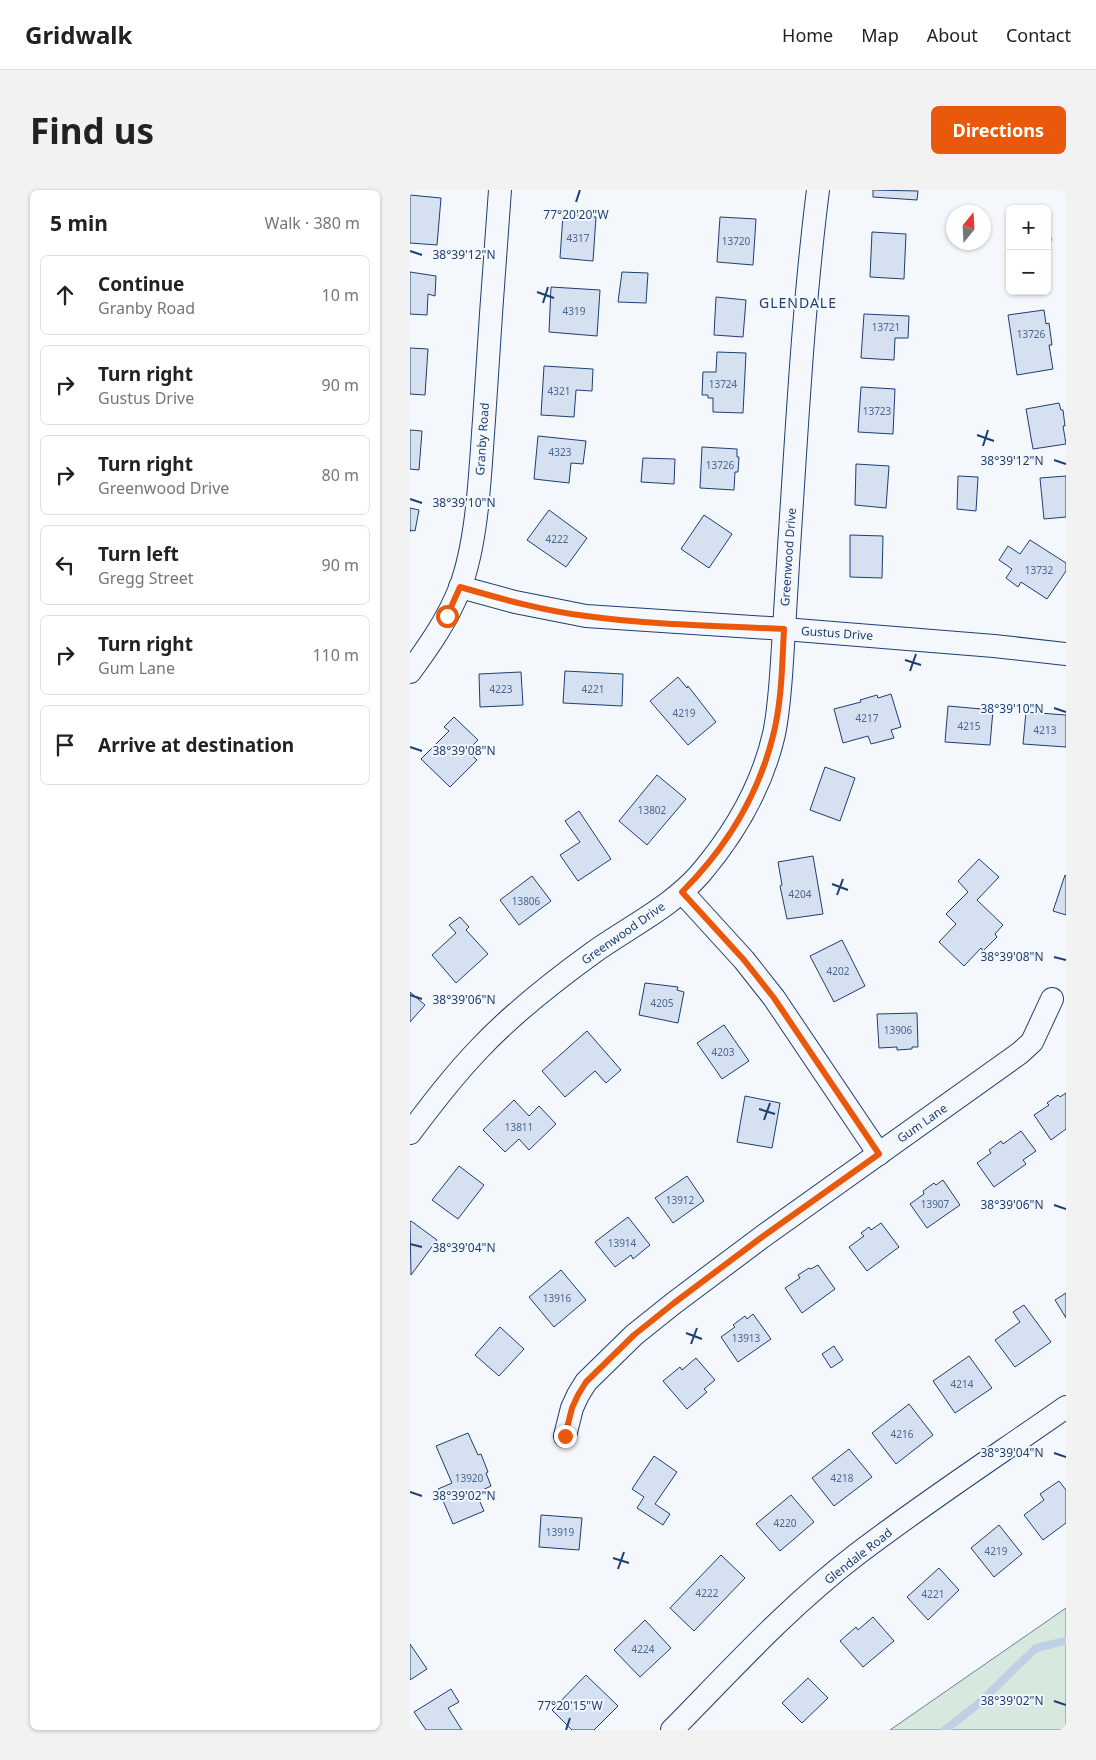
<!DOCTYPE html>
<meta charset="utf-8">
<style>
body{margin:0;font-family:"Noto Sans",sans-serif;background:#f2f2f2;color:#222}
.controls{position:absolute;right:15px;top:15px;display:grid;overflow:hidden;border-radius:8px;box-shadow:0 1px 4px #0004}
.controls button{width:45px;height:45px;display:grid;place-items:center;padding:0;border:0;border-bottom:1px solid #e0e0e0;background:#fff;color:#222;font:25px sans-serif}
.compass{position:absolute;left:536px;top:15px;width:45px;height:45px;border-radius:50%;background:#fff;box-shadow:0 1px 4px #0004;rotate:18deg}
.stop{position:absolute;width:15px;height:15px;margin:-11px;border:4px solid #ea580c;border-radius:50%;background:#fff}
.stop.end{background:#ea580c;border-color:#fff;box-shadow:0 1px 5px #0008}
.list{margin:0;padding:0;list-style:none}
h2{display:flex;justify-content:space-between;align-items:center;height:65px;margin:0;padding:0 20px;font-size:21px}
h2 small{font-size:16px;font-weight:400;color:#767676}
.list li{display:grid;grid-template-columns:32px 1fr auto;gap:15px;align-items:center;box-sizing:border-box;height:80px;margin:0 10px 10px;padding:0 10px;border:1px solid #e0e0e0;border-radius:8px}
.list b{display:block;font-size:19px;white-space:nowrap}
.list p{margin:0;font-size:16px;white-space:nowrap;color:#767676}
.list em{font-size:16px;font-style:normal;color:#767676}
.icon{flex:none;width:28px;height:28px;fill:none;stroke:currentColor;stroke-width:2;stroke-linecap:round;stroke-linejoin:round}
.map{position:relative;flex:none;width:656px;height:1540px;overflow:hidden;border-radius:8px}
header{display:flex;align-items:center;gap:30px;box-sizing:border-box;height:70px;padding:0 25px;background:#fff;border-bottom:1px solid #e0e0e0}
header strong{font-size:24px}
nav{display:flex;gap:28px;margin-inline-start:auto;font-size:18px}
.intro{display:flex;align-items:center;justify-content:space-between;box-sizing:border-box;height:120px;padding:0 30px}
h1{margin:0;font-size:35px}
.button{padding:12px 22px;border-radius:8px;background:#ea580c;color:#fff;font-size:18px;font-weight:700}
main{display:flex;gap:30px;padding:0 30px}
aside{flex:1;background:#fff;border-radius:8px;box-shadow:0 1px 4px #0004}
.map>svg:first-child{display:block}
</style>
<header>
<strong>Gridwalk</strong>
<nav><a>Home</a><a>Map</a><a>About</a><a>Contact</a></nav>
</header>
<div class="intro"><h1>Find us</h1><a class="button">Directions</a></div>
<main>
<aside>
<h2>5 min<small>Walk · 380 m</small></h2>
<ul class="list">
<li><svg class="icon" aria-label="ahead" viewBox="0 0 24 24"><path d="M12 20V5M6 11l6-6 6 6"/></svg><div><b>Continue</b><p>Granby Road</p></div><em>10 m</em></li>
<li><svg class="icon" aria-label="right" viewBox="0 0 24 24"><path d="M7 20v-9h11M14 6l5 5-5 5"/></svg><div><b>Turn right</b><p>Gustus Drive</p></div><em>90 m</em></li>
<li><svg class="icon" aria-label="right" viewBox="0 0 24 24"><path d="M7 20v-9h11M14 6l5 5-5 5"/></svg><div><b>Turn right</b><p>Greenwood Drive</p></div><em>80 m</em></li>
<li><svg class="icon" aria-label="left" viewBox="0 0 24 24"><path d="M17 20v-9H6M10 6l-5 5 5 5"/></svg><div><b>Turn left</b><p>Gregg Street</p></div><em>90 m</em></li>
<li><svg class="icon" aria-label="right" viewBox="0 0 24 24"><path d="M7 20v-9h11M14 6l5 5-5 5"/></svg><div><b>Turn right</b><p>Gum Lane</p></div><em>110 m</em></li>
<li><svg class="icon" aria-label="arrive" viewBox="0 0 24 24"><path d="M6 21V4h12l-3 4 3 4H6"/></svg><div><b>Arrive at destination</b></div></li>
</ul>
</aside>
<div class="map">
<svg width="656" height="1540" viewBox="0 0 656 1540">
<rect width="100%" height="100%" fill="#f4f7fb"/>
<path fill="#d7e8df" stroke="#687fa3" d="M656,1418V1540H480Z"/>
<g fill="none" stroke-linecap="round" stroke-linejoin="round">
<path stroke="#bed0e5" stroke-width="8" d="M535,1540L568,1514L626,1458L656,1451"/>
</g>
<g fill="#d5e0f0" stroke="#1d3f73">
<path d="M463,0L508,1L507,10L463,7Z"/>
<path d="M0,5L31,8L27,55L0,53Z"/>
<path d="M153,25L186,27L183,71L150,68Z"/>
<path d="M310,27L346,29L343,75L307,72Z"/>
<path d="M462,42L496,44L494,89L460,87Z"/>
<path d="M637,47L641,48L637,90Z"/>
<path d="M0,82L26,86L25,106L18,104L17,125L0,124Z"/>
<path d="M212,82L238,83L236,113L208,112Z"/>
<path d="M141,97L190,100L187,146L139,142Z"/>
<path d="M306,107L336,110L333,147L304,145Z"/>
<path d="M634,120L636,134L639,133L642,155H639L643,179L607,185L598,125Z"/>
<path d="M454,124L499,126L498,148H485L484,170L451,168Z"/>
<path d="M0,158L18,159L15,205L0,204Z"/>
<path d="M307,162L336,163L333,223L303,222V208H298V205H292L293,182H306Z"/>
<path d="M134,176L183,179L182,201L166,200L164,227L131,225Z"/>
<path d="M451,197L485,199L483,244L448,242Z"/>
<path d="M649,213L651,220H653L655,236H653L656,254L623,259L616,219Z"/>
<path d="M0,240L12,241L9,280L0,279Z"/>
<path d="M128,246L176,251L173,274L161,273L159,293L124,289Z"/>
<path d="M292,257L327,259V267H329L328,282H325L324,300L290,298Z"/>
<path d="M233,268L265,269L264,294L231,292Z"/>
<path d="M446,274L479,276L476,318L445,315Z"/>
<path d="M548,286L568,287L566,321L547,319Z"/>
<path d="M656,286V327L634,329L630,288Z"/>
<path d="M0,318L9,320L5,341L0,340V342Z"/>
<path d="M139,320L177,348L156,377L117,350Z"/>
<path d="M294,325L322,344L299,378L271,359Z"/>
<path d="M440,345L473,346L472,388L440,387Z"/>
<path d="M620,350L656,373V381L637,409L611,392L608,397L596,388L602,379L589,370L598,356L610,364Z"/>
<path d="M155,481L213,484L212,516L153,513Z"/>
<path d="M111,482L113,515L70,517L69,484Z"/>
<path d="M268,487L277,498L278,496L306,532L278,555L240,511Z"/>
<path d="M481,504L491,537L481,540L484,548L461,554L458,546L433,553L424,519L451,512L450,510L467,505L468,508Z"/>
<path d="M538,516L583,520L580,555L535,552Z"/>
<path d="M616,522L656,525V557L613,554Z"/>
<path d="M44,527L68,550L57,561L67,570L40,597L11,569L39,541L34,537Z"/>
<path d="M415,577L445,588L430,631L400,620Z"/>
<path d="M247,585L276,609L237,655L209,631Z"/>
<path d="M169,621L201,669L168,691L150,665L170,652L155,631Z"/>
<path d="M403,666L413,724L377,729L370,696L372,695L368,672Z"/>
<path d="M569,669L589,687L567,710L593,735L585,744L587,747L573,761L571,758L554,776L529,752L546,734L536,724L558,702L548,691Z"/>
<path d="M655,685L656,686V725L643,721Z"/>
<path d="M122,686L141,711L109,735L90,710Z"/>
<path d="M50,727L59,737L56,740L78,764L46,793L22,765L46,743L39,735Z"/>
<path d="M432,750L455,796L424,812L400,766Z"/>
<path d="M235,793L268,797L267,800L274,802L268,833L229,825Z"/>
<path d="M0,802L15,815L0,832Z"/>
<path d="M507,823L508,857H502V859L487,860V857L469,858L467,824Z"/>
<path d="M314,835L339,871L312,889L287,853Z"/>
<path d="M177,841L211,880L196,893L185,881L155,907L132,881Z"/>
<path d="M656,903V939L641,950L624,925L639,915L637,913L648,905L650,907Z"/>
<path d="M335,906L370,913L362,958L327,952Z"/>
<path d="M104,910L119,926L129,916L146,934L119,960L109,949L95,962L73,940Z"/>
<path d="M611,941L626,961L613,970L616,974L584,997L567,973L581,963L579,960L591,951L593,954Z"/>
<path d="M49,976L74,995L48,1029L22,1010Z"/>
<path d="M277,986L294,1011L263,1033L245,1008Z"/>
<path d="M533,990L550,1015L517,1038L500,1014L514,1004L513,1001L524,993L526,995Z"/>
<path d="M218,1027L240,1055L223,1069L221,1065L205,1077L185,1052Z"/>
<path d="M1,1031L27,1050L1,1085L0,1032Z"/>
<path d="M471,1033L489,1057L457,1081L439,1057L454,1046L451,1043L459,1037L461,1040Z"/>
<path d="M408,1075L425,1099L392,1123L375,1098L390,1088L388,1085L399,1078L401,1079Z"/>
<path d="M151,1080L176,1110L144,1137L119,1107Z"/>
<path d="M656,1103V1128L645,1110Z"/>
<path d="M614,1115L641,1152L605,1177L585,1150L610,1132L603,1122Z"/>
<path d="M343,1124L361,1149L328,1172L311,1147L325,1137L323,1135L335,1126L337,1129Z"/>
<path d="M90,1137L114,1159L89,1186L65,1165Z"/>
<path d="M424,1156L433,1170L421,1178L412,1164Z"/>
<path d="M559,1166L582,1198L545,1223L523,1191Z"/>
<path d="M286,1168L305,1190L294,1199L297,1202L277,1219L253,1191L270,1177L272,1180Z"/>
<path d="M499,1214L523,1245L486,1274L462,1243Z"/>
<path d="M58,1243L68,1265L71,1264L78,1282L76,1283L81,1296L66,1303L74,1321L43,1334L28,1299L42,1293L26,1256Z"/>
<path d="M439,1259L462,1287L424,1316L402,1288Z"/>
<path d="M244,1266L267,1282L245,1314L260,1324L253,1335L227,1318L234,1307L222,1299Z"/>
<path d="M649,1291L656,1300V1333L633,1350L614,1325L634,1310L630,1304Z"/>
<path d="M381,1305L404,1332L370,1361L346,1334Z"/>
<path d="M131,1325L172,1328L169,1360L129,1357Z"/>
<path d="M589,1335L612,1364L584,1387L561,1358Z"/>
<path d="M311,1365L335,1388L284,1441L260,1418Z"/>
<path d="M529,1378L549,1400L518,1430L497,1407Z"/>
<path d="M463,1427L484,1451L453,1477L430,1451L446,1437L448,1440Z"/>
<path d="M235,1430L261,1458L230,1487L204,1460Z"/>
<path d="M0,1454L17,1479L0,1490Z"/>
<path d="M176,1485L208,1516L184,1540H162L142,1520Z"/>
<path d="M398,1488L418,1508L392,1533L372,1513Z"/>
<path d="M41,1499L49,1512L38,1518L52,1540H16L4,1522Z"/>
</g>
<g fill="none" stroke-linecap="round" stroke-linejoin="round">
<g stroke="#1d3f73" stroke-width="24">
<g id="street">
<path d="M50,397L105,412L176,426L374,439L584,456L656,464"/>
<path d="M0,482C19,456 38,429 50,398C68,350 70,282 74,230C79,153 84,77 90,0"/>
<path d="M272,702L334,770L364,808L469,964"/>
<path d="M0,943C22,914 44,885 70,858C104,822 144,791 184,762C219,737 261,717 290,684C324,644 352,596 364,544C370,515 371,485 373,456C375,423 377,390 379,357C387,238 393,118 408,0"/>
<path d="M155,1246L162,1218L168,1205L176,1192L224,1145L264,1113L352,1047L610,863L622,852L642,809"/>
<path d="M262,1540C321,1480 378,1417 446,1365C514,1313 586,1266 656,1217"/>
</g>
</g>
<use href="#street" stroke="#f4f7fb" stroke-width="22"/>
</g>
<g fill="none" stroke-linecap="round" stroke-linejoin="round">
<path stroke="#ea580c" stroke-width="6" d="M37,426L50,397C92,409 134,421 176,426C241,435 308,436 374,439C372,475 372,511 363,546C348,606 316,658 272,702L334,770L364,808L469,964L352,1047L264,1113L224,1145L176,1192L168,1205L162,1218L155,1246"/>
</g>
<path fill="none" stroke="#1d3f73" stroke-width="2" d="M166,12L170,0M0,61L12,65M127,102L144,108M133,113L138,97M567,245L584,251M573,256L578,240M644,270L656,274M0,309L12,313M495,470L511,475M500,481L506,464M644,518L656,522M0,557L12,561M422,694L438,700M427,705L433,689M644,767L656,770M0,805L12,809M349,919L365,924M354,930L360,913M644,1015L656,1019M0,1054L12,1057M276,1143L292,1149M281,1154L287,1138M644,1263L656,1267M0,1302L12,1306M203,1368L219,1373M208,1379L214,1362M644,1511L656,1515M156,1540L160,1528"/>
<g text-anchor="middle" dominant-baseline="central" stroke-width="4" stroke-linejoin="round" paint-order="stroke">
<g font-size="10" fill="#4b6792">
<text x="168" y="48">4317</text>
<text x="326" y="51">13720</text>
<text x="164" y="121">4319</text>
<text x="476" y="137">13721</text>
<text x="621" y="144">13726</text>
<text x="313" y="194">13724</text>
<text x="149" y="201">4321</text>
<text x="467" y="221">13723</text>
<text x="150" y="262">4323</text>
<text x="310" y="275">13726</text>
<text x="147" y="349">4222</text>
<text x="629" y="380">13732</text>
<text x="91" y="499">4223</text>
<text x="183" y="499">4221</text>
<text x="274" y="523">4219</text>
<text x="457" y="528">4217</text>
<text x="559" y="536">4215</text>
<text x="635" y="540">4213</text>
<text x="242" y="620">13802</text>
<text x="390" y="704">4204</text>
<text x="116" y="711">13806</text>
<text x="428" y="781">4202</text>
<text x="252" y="813">4205</text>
<text x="488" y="840">13906</text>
<text x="313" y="862">4203</text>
<text x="109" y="937">13811</text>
<text x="270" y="1010">13912</text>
<text x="525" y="1014">13907</text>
<text x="212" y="1053">13914</text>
<text x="147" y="1108">13916</text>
<text x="336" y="1148">13913</text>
<text x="552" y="1194">4214</text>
<text x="492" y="1244">4216</text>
<text x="59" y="1288">13920</text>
<text x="432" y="1288">4218</text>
<text x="375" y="1333">4220</text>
<text x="150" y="1342">13919</text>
<text x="586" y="1361">4219</text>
<text x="297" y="1403">4222</text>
<text x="523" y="1404">4221</text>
<text x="233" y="1459">4224</text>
</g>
<g font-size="12" fill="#1d3f73" stroke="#f4f7fb">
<text transform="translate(72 249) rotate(-86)">Granby Road</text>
<text transform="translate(378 367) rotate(-86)">Greenwood Drive</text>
<text transform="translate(427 443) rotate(4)">Gustus Drive</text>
<text transform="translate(213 743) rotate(-35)">Greenwood Drive</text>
<text transform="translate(512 933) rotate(-35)">Gum Lane</text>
<text transform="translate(448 1366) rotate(-38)">Glendale Road</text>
</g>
<g font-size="14" letter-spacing="1" fill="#1d3f73" stroke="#f4f7fb">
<text x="388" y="112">GLENDALE</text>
</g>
</g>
<g font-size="12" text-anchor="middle" fill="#1d3f73" stroke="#f4f7fb" stroke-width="4" stroke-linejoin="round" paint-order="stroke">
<text x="166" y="29">77°20'20"W</text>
<text x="54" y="69">38°39'12"N</text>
<text x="602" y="275">38°39'12"N</text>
<text x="54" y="317">38°39'10"N</text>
<text x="602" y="523">38°39'10"N</text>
<text x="54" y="565">38°39'08"N</text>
<text x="602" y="771">38°39'08"N</text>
<text x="54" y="814">38°39'06"N</text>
<text x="602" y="1019">38°39'06"N</text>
<text x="54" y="1062">38°39'04"N</text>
<text x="602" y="1267">38°39'04"N</text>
<text x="54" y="1310">38°39'02"N</text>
<text x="602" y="1515">38°39'02"N</text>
<text x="160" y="1520">77°20'15"W</text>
</g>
</svg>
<div class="controls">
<button>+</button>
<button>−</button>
</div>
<svg class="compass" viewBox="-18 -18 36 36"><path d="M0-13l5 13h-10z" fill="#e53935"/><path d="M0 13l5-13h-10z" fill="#767676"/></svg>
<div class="stop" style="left:37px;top:426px"></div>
<div class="stop end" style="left:155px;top:1246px"></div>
</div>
</main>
